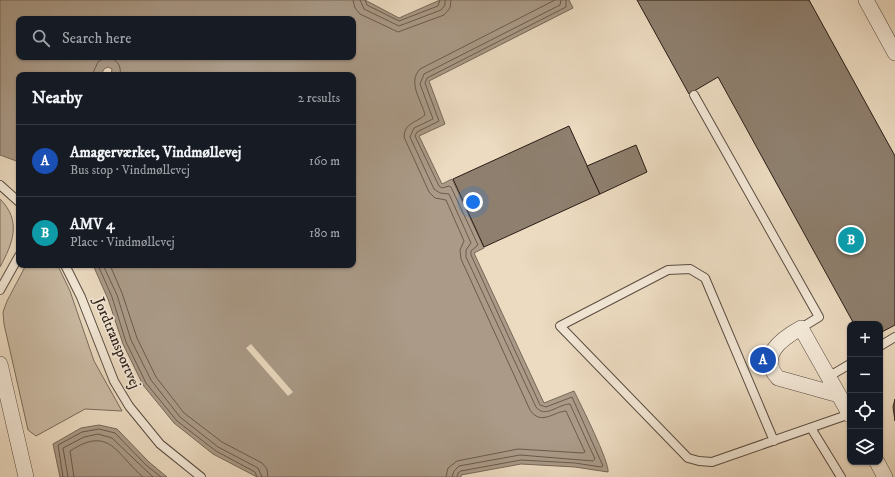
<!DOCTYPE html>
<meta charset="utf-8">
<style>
body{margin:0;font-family:"IM FELL DW Pica",serif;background:#242831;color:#f1f3f6}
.controls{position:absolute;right:12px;bottom:12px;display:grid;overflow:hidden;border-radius:8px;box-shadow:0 1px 3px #0004}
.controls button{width:36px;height:36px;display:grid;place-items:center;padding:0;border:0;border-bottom:1px solid #363941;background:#171b24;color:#f1f3f6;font:20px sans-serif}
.you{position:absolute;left:473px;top:202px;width:14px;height:14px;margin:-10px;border:3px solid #fff;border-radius:50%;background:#1a73e8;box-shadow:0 0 0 6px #1a73e833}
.badge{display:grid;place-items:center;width:26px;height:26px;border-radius:50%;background:#c59692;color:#fff;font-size:13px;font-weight:700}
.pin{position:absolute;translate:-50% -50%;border:2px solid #fff;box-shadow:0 1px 4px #0006}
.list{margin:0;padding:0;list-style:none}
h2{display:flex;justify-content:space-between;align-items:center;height:52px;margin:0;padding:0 16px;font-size:17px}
h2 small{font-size:13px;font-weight:400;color:#9ea1a6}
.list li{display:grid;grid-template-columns:26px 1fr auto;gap:12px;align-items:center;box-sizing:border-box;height:72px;padding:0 16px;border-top:1px solid #363941}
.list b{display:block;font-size:15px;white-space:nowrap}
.list p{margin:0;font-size:13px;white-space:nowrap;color:#9ea1a6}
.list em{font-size:13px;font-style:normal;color:#9ea1a6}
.icon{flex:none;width:22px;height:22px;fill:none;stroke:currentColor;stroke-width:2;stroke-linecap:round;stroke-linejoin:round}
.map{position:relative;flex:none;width:895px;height:477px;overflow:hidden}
.search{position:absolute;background:#171b24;box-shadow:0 1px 3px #0004;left:16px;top:16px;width:340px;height:44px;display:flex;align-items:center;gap:10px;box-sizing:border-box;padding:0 14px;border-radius:8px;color:#9ea1a6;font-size:15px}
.panel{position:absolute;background:#171b24;box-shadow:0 1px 3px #0004;left:16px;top:72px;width:340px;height:196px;border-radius:8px}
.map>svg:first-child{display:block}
</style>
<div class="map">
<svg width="895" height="477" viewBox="0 0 895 477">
<rect width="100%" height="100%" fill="#ecdbc1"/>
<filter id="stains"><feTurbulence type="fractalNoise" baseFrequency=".005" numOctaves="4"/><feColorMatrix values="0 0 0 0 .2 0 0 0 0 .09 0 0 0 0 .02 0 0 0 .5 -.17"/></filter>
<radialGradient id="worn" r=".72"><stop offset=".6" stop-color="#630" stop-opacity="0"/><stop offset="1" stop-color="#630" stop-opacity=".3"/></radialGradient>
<g fill="#cbbba4" stroke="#7a6c5c">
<path d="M0,199C22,221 13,243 0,267Z"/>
<path d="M26,265L58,266L70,291L94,361L122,411L85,409L36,436L28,430L4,324L3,312L7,301Z"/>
</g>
<g fill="#aa9a87" stroke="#766859" fill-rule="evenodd">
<path d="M0,0H365L399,18L440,0H569L573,8L429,81L445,124L419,136L442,184L452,179L484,248L474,253L544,403L574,391C580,403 610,463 608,472L575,467L521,464L461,475V477H257L213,454L174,423L143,385L123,344L108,299L93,265H353V75H111L112,69L108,67L104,69L101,75H19V162L0,155ZM19,19H353V57H19Z"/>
<path d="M99,425L117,429L149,462L167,477H60L53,444L81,428Z"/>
</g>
<path fill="#ecdbc1" d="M251,344L293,392L288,396L246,348Z"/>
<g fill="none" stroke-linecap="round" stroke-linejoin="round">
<g stroke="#6a5b4e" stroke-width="1">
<path d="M353,0L355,8L360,14L398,32L444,15L450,8L451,0"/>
<path d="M360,0L364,9L399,26L441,10L445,5V0"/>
<path d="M365,0L367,5L399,21L438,6L440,0"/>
<path d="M92,75L98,62C109,53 123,61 120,75"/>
<path d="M98,265L112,297L126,342L146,383L177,421L216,451L255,472L257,477"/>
<path d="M103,265L117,295L131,340L151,380L180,417L218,447L258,468L262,477"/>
<path d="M110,265L122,293L137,338L156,377L184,413L222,442L262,463L267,469L268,477"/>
<path d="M63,477L58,445L82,432L99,429L115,433L146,465L161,477"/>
<path d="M68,477L63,448L84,437L98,434L112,438L153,477"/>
<path d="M74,477L70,451C110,425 116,454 143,477"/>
<path d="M446,477L448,468L457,461L518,449L583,453L585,452L566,411C553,412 541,426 530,410L461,259L460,250L464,241L446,200L435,198L429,192L404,137C404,123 416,123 425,115C422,101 407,83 420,69L555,0"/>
<path d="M452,477L454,471L459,466L520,455L593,461L595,459L570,404C558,404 545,419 536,407L466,257V250L471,243L449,194L440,193L434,189L410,137L414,128L433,119L420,84L424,74L560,5L561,0"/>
<path d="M457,477L458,473L461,471L521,460L575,463L601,467L603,466L572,397L546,407L540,405L471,255V251L478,245L451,187L449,186L442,188L439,186L415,136L417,132L439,121L425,83L427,78L566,7V0"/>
</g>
</g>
<g fill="#8e7f6e" stroke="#291c15">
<path d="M637,0H809L895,156V325L880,333V324H854L718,77L689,94Z"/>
<path d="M569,126L600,194L484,247L453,179Z"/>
<path d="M636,145L647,172L600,194L587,166Z"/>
<path d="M895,399V421L893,407Z"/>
</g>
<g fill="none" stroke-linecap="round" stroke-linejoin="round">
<g stroke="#5a4c40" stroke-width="10">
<g id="service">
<path d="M694,95L819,317L801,328"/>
<path d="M0,185L19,202"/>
<path d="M65,265L81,297L114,381L129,406L160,444L201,477"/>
<path d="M0,290L19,256"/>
<path d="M880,346L895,337"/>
<path d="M828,377L850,364"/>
<path d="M811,428L841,477"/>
<path d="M774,441L705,278L690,269L668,270L560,326L688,458L699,461L712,462L850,414"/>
</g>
</g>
<g stroke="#5a4c40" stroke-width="16">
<g id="minor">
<path d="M866,0L895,53"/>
<path d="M0,364L26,477"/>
<path d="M839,395L778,378C758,356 781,339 801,328C817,357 834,386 850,415"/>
<path d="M877,462L885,477"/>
</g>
</g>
<use href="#service" stroke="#f3e8d7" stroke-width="8"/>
<use href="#minor" stroke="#f3e8d7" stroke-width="15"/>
</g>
<g text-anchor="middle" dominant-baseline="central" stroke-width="3.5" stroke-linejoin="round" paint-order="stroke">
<g font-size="15" fill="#291c15" stroke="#f3e8d7">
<text transform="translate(117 343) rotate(67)">Jordtransportvej</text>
</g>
</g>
<rect width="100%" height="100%" filter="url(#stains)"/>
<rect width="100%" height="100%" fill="url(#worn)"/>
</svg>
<div class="controls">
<button>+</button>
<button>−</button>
<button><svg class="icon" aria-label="locate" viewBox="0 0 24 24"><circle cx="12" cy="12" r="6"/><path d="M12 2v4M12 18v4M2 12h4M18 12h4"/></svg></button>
<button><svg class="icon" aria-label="layers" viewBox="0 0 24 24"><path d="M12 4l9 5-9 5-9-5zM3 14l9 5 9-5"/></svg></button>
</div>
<div class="you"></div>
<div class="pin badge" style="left:763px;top:360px;background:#1a4fb4">A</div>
<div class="pin badge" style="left:851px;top:240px;background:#0f9aa8">B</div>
<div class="search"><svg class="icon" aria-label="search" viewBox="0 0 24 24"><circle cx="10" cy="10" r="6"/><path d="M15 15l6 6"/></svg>Search here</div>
<section class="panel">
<h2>Nearby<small>2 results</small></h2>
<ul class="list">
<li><span class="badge" style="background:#1a4fb4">A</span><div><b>Amagerværket, Vindmøllevej</b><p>Bus stop · Vindmøllevej</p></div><em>160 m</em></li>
<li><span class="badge" style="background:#0f9aa8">B</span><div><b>AMV 4</b><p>Place · Vindmøllevej</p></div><em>180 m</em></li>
</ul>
</section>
</div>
